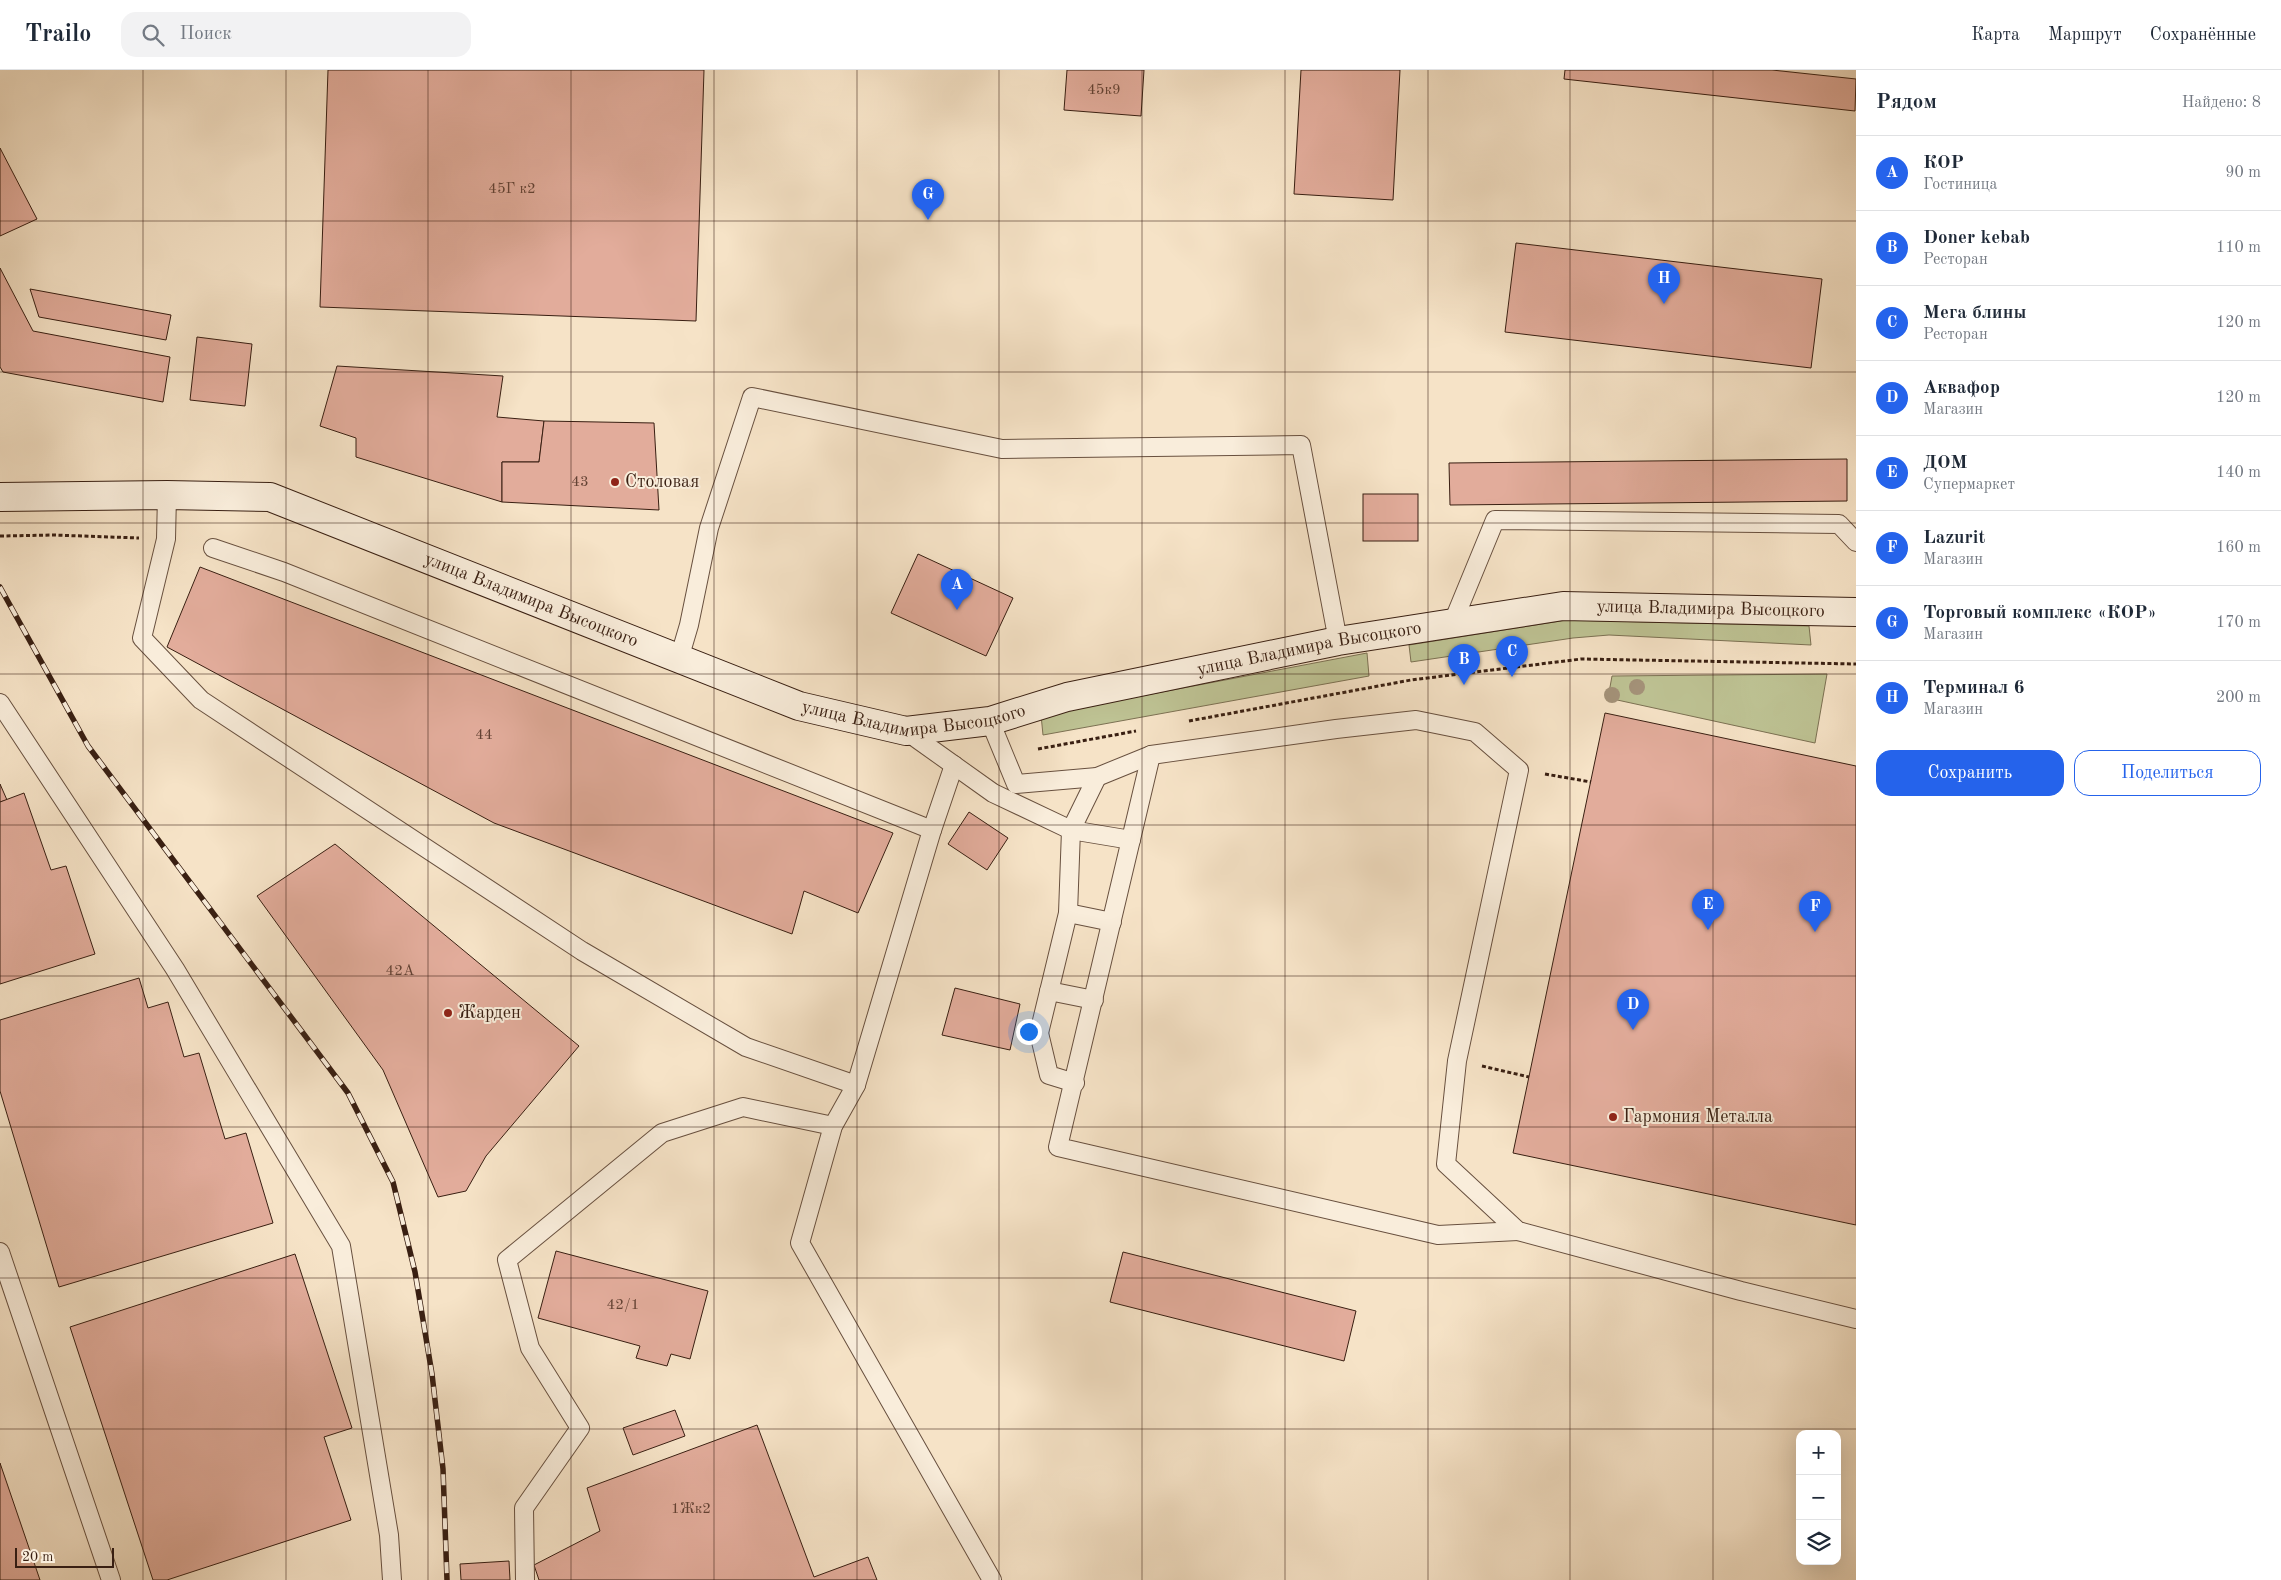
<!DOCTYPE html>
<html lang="ru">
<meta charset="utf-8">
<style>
body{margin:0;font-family:"Old Standard TT",serif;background:#f2f2f3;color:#1f2937}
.controls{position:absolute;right:15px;bottom:15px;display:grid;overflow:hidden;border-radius:10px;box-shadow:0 5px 20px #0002}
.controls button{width:45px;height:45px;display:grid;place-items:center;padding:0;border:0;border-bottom:1px solid #e0e1e3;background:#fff;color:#1f2937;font:25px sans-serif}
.scale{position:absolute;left:15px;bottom:12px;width:99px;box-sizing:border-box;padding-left:5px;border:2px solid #391f12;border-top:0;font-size:14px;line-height:18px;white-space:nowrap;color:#391f12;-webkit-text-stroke:4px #f9eddb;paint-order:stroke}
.you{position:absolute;left:1028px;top:961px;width:18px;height:18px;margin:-12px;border:4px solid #fff;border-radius:50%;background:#1a73e8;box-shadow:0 0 0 8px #1a73e833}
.badge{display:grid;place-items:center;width:32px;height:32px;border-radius:50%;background:#2563eb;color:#fff;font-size:16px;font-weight:700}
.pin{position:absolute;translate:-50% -41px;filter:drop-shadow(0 1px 2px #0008)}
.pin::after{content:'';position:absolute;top:26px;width:18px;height:15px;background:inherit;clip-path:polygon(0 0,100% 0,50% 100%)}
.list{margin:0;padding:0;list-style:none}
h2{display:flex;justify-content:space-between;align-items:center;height:65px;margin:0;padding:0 20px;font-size:21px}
h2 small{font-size:16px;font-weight:400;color:#747a83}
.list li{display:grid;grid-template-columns:32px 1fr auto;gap:15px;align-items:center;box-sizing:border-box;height:75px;padding:0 20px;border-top:1px solid #e0e1e3}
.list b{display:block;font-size:19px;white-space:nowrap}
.list p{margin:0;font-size:16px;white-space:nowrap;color:#747a83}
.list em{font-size:16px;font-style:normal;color:#747a83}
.actions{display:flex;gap:10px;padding:15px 20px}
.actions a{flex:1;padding:11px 0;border:1px solid #2563eb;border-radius:15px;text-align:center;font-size:18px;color:#2563eb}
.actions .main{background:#2563eb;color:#fff}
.icon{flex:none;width:28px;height:28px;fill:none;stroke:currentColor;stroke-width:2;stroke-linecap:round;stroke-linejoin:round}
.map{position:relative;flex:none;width:1856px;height:1510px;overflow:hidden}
header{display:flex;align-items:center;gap:30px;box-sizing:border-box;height:70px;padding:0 25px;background:#fff;border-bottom:1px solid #e0e1e3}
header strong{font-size:24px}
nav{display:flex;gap:28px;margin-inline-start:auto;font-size:18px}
.search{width:350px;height:45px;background:#f2f2f3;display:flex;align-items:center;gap:12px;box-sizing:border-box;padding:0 18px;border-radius:15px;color:#747a83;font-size:19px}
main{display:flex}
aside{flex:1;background:#fff}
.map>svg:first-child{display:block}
</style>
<header>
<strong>Trailo</strong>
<div class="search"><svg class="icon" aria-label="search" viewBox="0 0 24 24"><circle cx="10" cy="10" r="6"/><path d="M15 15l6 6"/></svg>Поиск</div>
<nav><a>Карта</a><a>Маршрут</a><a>Сохранённые</a></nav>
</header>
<main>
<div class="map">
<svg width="1856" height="1510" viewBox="0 0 1856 1510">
<rect width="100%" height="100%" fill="#f6e3c7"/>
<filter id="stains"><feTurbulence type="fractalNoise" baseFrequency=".004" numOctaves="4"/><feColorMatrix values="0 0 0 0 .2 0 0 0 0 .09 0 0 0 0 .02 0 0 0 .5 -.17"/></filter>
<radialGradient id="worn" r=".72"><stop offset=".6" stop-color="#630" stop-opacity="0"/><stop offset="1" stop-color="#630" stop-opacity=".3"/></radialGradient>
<g fill="#bec394" stroke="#7c7153">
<path d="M1567,550L1809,556L1811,575L1609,565L1573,568L1411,592L1409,575Z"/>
<path d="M1367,583L1369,606L1043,665L1041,645Z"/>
<path d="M1827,604L1815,673L1608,628L1612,606Z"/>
</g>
<g fill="#e2ac9b" stroke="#391f12">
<path d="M328,0H704L696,251L320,237Z"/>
<path d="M1067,0H1144L1141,46L1064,40Z"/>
<path d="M1301,0H1400L1393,130L1294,124Z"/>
<path d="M1565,0H1772L1856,9L1855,41L1564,9Z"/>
<path d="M0,78L37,149L0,166Z"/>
<path d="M1516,173L1822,209L1811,298L1505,262Z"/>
<path d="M0,198L33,261L170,287L163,332L3,302L0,297Z"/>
<path d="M30,219L171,245L166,270L39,247Z"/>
<path d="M197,267L252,274L245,336L190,330Z"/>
<path d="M337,296L503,306L497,347L544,351L539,392H502V432L356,387V368L320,356Z"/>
<path d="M544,351L654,353L659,440L502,432V392H539Z"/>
<path d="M1847,389V431L1450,435L1449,393Z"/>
<rect x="1363" y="424" width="55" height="47"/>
<path d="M918,484L1013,528L986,586L891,543Z"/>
<path d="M200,497L893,763L858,843L804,821L792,864L494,753L167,577Z"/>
<path d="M1605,643L1856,696V1155L1513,1083Z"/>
<path d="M0,714L7,730L0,732Z"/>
<path d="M24,723L51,800L66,796L95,884L0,914V732Z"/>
<path d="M969,742L1008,768L987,800L948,774Z"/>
<path d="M335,774L579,976L486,1086L466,1121L438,1127L383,1000L257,826Z"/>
<path d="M139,908L148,938L168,932L184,987L199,983L225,1069L246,1063L273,1153L59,1217L0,1021V950Z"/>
<path d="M955,918L1020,934L1010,980L942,965Z"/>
<path d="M556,1181L708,1221L690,1289L671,1284L667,1296L636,1288L640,1276L538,1248Z"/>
<path d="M1123,1182L1356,1241L1344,1291L1110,1232Z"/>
<path d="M295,1184L352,1358L324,1367L351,1450L167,1510H153L70,1257Z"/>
<path d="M675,1340L685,1366L633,1385L623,1358Z"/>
<path d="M757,1355L814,1507L868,1487L877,1510H539L534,1495L600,1461L587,1418Z"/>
<path d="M0,1393L40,1510H0Z"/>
<path d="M509,1491L510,1510H461L460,1494Z"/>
</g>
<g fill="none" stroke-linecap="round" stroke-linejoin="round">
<g stroke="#68503f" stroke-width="20">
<g id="lane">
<path d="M167,425L166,469L142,568L201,630L582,881L746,977L856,1015"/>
<path d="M213,478L284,502L932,760"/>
<path d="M1453,552L1495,450L1839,454L1856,472"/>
<path d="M679,589L689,555L709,458L752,327L1002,379L1301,375L1338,571"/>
<path d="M0,633L175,899L341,1176L389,1465L392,1510"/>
<path d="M990,651L1016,714L1097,707L1151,685L1336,659L1416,650L1475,662L1519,700L1457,991L1446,1094L1518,1161L1741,1221L1856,1249"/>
<path d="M906,661L993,723L1071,760L1131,770"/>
<path d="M1151,685L1058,1077L1438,1165L1518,1161"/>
<path d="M954,695L932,760L856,1015L833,1056L800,1173L992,1510"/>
<path d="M1068,843L1112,852"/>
<path d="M1049,921L1094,930"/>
<path d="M1075,1013L1049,1005L1039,963L1068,843L1071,760L1097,707"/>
<path d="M0,1182L111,1510"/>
<path d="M525,1510L524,1438L580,1358L530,1278L507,1190L662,1063L743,1037L833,1056"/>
</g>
</g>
<g stroke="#391f12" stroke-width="30">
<g id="secondary">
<path id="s1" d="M0,427L167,425L270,427L799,636L906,661L990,651L1067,627L1338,571L1563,536L1856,542"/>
</g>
</g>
<g stroke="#391f12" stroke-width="3" stroke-dasharray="4 2.5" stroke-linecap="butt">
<path d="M0,466L53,465L139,468"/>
<path d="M1189,651L1411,610L1581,589L1856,594"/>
<path d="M1038,679L1136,661"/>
<path d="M1545,704L1591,712"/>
<path d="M1482,996L1529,1007"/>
</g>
<use href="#lane" stroke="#f9eddb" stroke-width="18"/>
<use href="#secondary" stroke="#f9eddb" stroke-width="28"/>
<g stroke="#391f12" stroke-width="5.5">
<path id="rail" d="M0,517L88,676L348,1023L393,1112L415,1202L432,1304L443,1399L447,1510"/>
</g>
<use href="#rail" stroke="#f9eddb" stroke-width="4" stroke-dasharray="11" stroke-linecap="butt"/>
</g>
<g fill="#a49279">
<circle cx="1637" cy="617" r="8"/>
<circle cx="1612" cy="625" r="8"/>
</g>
<path fill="none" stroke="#391f12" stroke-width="1" stroke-opacity="0.55" d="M143,0V1510M286,0V1510M428,0V1510M571,0V1510M714,0V1510M857,0V1510M999,0V1510M1142,0V1510M1285,0V1510M1428,0V1510M1570,0V1510M1713,0V1510M0,151H1856M0,302H1856M0,453H1856M0,604H1856M0,755H1856M0,906H1856M0,1057H1856M0,1208H1856M0,1359H1856"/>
<g fill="#8f2418" stroke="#f9eddb" stroke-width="2">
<circle cx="615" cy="412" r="5"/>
<circle cx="448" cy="943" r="5"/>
<circle cx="1613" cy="1047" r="5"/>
</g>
<g text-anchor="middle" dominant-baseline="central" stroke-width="4" stroke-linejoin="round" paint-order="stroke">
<g font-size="15" fill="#634234">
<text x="1104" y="20">45к9</text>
<text x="512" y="119">45Г к2</text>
<text x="580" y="412">43</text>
<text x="484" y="665">44</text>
<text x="400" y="901">42А</text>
<text x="623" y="1235">42/1</text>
<text x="691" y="1439">1Жк2</text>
</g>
<g font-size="18" fill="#391f12" stroke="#f9eddb" text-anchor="start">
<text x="625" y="412">Столовая</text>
<text x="458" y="943">Жарден</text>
<text x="1623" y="1047">Гармония Металла</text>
</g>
<g font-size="18" fill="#391f12" stroke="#f9eddb">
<text stroke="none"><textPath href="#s1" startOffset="551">улица Владимира Высоцкого</textPath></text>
<text stroke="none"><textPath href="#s1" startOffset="1766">улица Владимира Высоцкого</textPath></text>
<text stroke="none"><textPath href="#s1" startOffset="1361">улица Владимира Высоцкого</textPath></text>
<text stroke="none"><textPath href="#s1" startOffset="956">улица Владимира Высоцкого</textPath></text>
</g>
</g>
<rect width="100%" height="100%" filter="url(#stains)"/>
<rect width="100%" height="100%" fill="url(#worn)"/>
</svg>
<div class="controls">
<button>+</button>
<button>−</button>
<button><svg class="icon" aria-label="layers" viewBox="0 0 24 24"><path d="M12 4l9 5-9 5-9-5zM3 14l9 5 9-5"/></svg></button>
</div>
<div class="scale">20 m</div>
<div class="you"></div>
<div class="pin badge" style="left:957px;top:540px">A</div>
<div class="pin badge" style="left:1464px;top:615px">B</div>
<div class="pin badge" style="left:1512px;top:607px">C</div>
<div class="pin badge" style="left:1633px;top:960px">D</div>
<div class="pin badge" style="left:1708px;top:860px">E</div>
<div class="pin badge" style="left:1815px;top:862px">F</div>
<div class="pin badge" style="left:928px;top:150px">G</div>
<div class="pin badge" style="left:1664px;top:234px">H</div>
</div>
<aside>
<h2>Рядом<small>Найдено: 8</small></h2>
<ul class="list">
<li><span class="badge">A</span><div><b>КОР</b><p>Гостиница</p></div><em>90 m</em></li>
<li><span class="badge">B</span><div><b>Doner kebab</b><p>Ресторан</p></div><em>110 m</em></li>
<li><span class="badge">C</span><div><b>Мега блины</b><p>Ресторан</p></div><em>120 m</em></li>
<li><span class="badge">D</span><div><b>Аквафор</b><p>Магазин</p></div><em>120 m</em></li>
<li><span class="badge">E</span><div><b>ДОМ</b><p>Супермаркет</p></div><em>140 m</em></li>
<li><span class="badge">F</span><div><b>Lazurit</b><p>Магазин</p></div><em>160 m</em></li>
<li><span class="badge">G</span><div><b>Торговый комплекс «КОР»</b><p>Магазин</p></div><em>170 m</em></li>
<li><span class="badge">H</span><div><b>Терминал 6</b><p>Магазин</p></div><em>200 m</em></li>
</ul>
<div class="actions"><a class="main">Сохранить</a><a>Поделиться</a></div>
</aside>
</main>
